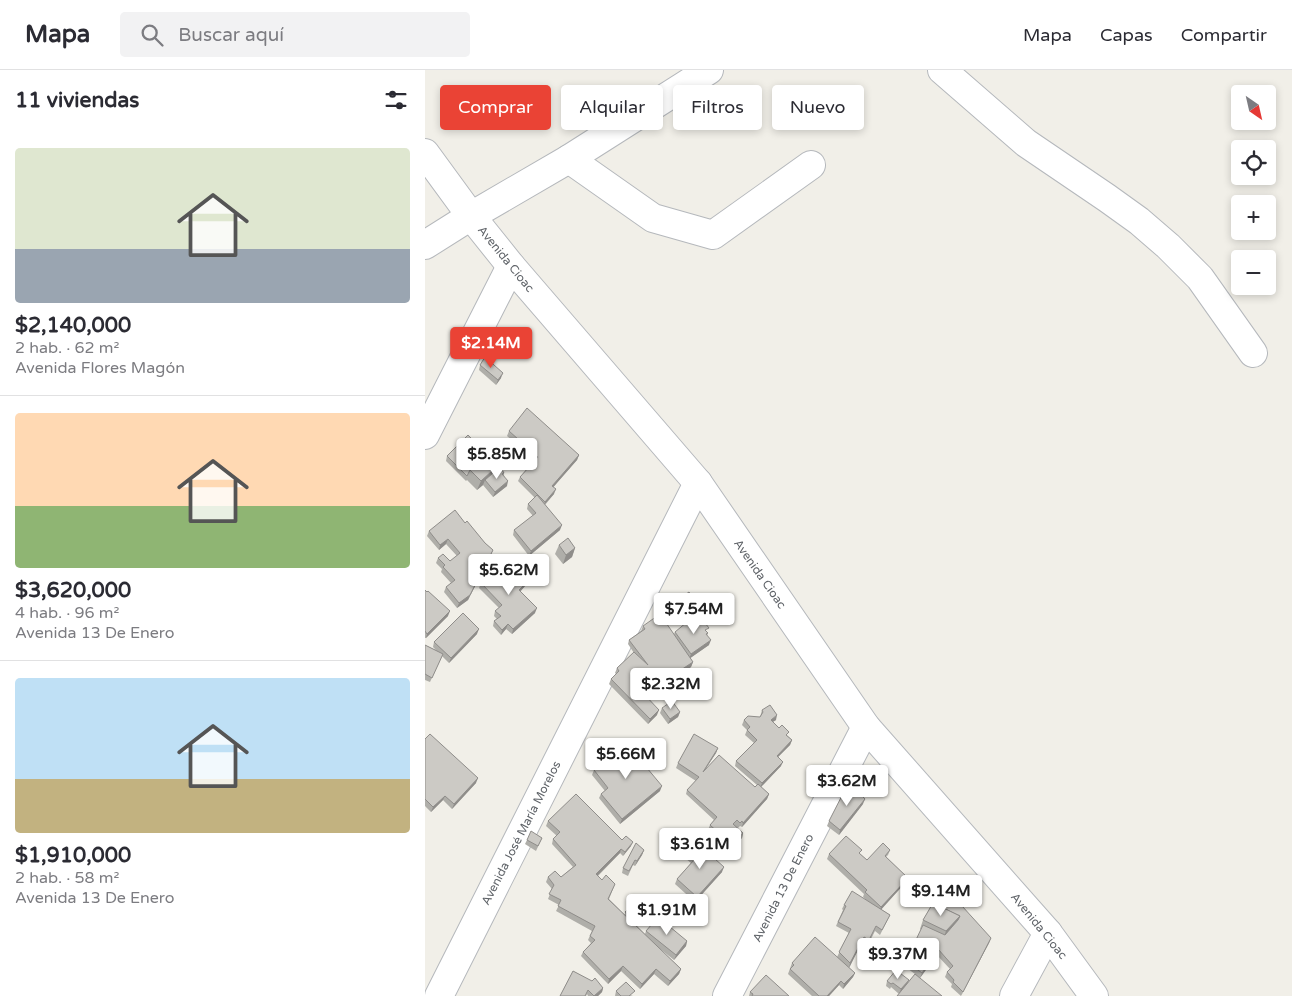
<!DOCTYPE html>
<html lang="es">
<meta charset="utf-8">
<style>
:root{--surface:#fff;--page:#f2f2f3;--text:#2b2b33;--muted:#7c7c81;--line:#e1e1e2;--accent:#ea4335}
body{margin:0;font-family:"Varela Round",sans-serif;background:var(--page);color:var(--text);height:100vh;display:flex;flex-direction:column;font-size:19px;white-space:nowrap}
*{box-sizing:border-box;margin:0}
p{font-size:16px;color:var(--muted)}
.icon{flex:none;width:28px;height:28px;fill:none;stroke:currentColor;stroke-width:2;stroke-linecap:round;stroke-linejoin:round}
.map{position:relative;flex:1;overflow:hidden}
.sheet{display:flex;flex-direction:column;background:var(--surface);width:425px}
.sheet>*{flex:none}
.hud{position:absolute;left:15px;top:15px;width:475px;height:45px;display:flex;gap:10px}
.needle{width:32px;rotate:146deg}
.buttons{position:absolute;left:806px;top:15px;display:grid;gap:10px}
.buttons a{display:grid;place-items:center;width:45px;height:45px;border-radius:5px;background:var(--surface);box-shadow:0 2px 8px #0003;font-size:25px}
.price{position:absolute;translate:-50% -42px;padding:0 11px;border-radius:5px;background:#fff;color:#222;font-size:16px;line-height:32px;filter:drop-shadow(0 1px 2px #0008)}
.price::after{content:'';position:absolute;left:50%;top:30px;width:15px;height:11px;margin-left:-8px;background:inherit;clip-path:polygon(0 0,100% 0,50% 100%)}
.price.active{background:var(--accent);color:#fff}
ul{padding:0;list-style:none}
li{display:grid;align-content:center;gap:10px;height:265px;padding:0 15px}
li+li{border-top:1px solid var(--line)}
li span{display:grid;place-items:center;height:155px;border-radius:5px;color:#555}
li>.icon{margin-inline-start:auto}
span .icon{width:90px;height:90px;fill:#fffc;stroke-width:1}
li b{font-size:21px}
h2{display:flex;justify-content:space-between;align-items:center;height:60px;padding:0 15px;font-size:21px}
.pill{padding:0 18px;border-radius:5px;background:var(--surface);box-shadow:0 2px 8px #0003;font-size:18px;line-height:45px}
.pill.active{background:var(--accent);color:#fff}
header{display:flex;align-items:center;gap:30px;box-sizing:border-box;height:70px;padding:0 25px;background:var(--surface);border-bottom:1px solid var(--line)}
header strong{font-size:24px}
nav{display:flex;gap:28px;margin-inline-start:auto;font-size:18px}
.search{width:350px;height:45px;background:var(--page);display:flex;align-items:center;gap:12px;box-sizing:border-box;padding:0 18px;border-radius:5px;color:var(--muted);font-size:19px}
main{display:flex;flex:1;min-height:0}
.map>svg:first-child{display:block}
</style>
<header>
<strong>Mapa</strong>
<div class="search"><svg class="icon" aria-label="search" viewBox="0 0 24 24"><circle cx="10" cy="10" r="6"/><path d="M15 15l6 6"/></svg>Buscar aquí</div>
<nav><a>Mapa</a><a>Capas</a><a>Compartir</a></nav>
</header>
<main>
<section class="sheet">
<h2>11 viviendas<svg class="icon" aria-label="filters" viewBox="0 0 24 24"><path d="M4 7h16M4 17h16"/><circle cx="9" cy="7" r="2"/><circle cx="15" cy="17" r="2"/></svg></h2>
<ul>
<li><span style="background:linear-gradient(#dfe7d0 65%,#9aa5b1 0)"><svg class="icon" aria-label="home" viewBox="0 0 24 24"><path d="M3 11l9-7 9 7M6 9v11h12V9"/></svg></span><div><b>$2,140,000</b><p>2 hab. · 62 m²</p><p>Avenida Flores Magón</p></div></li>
<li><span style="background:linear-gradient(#ffd9b3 60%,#8fb573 0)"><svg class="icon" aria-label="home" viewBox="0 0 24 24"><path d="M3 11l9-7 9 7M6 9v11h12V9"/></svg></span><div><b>$3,620,000</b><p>4 hab. · 96 m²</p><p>Avenida 13 De Enero</p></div></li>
<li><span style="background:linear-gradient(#bfe0f5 65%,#c2b280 0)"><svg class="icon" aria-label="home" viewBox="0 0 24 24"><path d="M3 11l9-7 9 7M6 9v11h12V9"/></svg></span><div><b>$1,910,000</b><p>2 hab. · 58 m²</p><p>Avenida 13 De Enero</p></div></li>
</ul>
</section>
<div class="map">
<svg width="867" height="926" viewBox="0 0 867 926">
<rect width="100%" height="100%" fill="#f1efe8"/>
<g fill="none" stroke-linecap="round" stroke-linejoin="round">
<defs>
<g id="minor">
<path d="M517,0L601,73L682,128L714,151L743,176L775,208L828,283"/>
<path d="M0,83L46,146L86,196L273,413L441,657L623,863L669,926"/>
<path d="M144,89L228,148L288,165L386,95"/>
<path d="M0,175L46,146L144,89L284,0"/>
<path d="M0,365L86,196"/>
<path d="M14,926L273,413"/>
<path d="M302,926L441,657"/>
<path d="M589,926L623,863"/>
</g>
</defs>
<!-- minor casing -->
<use href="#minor" stroke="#b5b8bc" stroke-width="30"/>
<!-- minor -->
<use href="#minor" stroke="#fff" stroke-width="28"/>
</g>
<!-- wall -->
<g fill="#afaea9">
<path d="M55,295L76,308L71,315L54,300Z"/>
<path d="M84,361L154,385L152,390L128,417L129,424L120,435L135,460L104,486L88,465L89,460L108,446L102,439L103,434L110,428L93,411L95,407L110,390L82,366Z"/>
<path d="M62,385L79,390L76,398L79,403V405L82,416L68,427L58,415L52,420L42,410L41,411L21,391L22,386Z"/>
<path d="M40,453L60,473L68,480L43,530L32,538L19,522L21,517L26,513L16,502L17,499L11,493L13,488L25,491L32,486L21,474L14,480L2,466L4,461Z"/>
<path d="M134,475L150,478L147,487L138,494L130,484Z"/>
<path d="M102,512L100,516L95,522L110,543L87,564L81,559L76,565L68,556L69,551L72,549L69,546L70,541L74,538L54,518L56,513Z"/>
<path d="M0,520L23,546L1,568H0Z"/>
<path d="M257,527L267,534L260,539L255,532Z"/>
<path d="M218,556L249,564L250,562H282L283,563L282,566L284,575L265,588L268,592L266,597L235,618L224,604L222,606L227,617L220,624L232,645L223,654L184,614L186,609L191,604L190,603L192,598L209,583L203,574L204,570L216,561Z"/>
<path d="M52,564L24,593L17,586L5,612L0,610V575L11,580L8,577L9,572Z"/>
<path d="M237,638L255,642L253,647L243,654L235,643Z"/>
<path d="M337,640L351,650L348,652L367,670L365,675L353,687L356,696L336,717L344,724L342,729L317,757L315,756L313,758L318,763L317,768L305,780L283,760L285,755L289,750L261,724L262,720L271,711L251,698L253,693L293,678L291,683L281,698L330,717L332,715L310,696L311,691L329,673L320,665L322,660L317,655L319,650L335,647Z"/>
<path d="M0,669L51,713L27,739L18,730L6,742L0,736Z"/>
<path d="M178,686L235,721L195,754L174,728L176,724L180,721L167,705L169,700L177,693L176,691Z"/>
<path d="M438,734L414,765L402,756L404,751Z"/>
<path d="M123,751L197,770L206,776L198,786L195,783L173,806L177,810L190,814L184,829L200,845V842L210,832L222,850L217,855L211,849L208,852L220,864L221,861L262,871L261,876L249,890L234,878L256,899L254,904L243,916L229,904L215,919L196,901L183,914L156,886L158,882L166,873L163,870L167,861L131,841L134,835L123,829L127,819L121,812L123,807H136L148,797L127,774L128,769L132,766L121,756Z"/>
<path d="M117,768L111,781L100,774L102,770Z"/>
<path d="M219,780L217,785L210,796L208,795L203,806L197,803L198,798Z"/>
<path d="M465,780L463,785L461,787L483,808L481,812L456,839L465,845L455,865L450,861L443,875L437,872L424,898L430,903L428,907L418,919L414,915L404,926H387L363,904L367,893L412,887L424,863L411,856L418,840L417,839L419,835L442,831L438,827L439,824L402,789L404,784H435L442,790Z"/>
<path d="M261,783L297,802L270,832L250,814L252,809L266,793L260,788Z"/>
<path d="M507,824L566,868L564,873L536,926L526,917L527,914L520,907L522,902L525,899L511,884L509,889L488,879L496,860L495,859L498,850L505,838L506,829Z"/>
<path d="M481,891L503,897L495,908L474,924L466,917L465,919L461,916L462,911L482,914L490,904L479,896Z"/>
<path d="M148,901L178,918L177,922L173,926H163L162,924L161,926H135Z"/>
<path d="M191,921L208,926H190Z"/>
<path d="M325,922L364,926H324Z"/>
</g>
<!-- shaded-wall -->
<g fill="#8f8d8a">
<path d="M78,303L76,308L71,315L73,310Z"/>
<path d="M154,385L152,390L125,421L127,416Z"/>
<path d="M79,390L75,399L60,410L58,415L52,420L56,411Z"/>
<path d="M83,411L82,416L68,427L70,422Z"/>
<path d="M131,419L129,424L118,436L120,432Z"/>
<path d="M137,455L135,460L104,486L106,481Z"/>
<path d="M23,469L21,474L14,480L15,475Z"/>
<path d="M150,478L147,487L138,494L141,485Z"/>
<path d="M68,480L43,530L32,538L34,533Z"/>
<path d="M102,512L100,516L92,525L94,520Z"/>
<path d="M269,529L267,534L260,539L262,534Z"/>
<path d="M112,538L110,543L87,564L88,559Z"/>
<path d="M25,541L23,546L1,568L2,564Z"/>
<path d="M83,554L81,559L76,565L77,560Z"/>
<path d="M54,559L52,564L24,593L26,588Z"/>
<path d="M286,570L284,575L264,589L266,584Z"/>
<path d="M268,592L266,597L235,618L236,613Z"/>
<path d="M226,599L224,604L219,609L221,604Z"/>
<path d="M228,612L227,617L216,628L218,623Z"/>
<path d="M234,640L232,645L223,654L225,649Z"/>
<path d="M255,642L253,647L243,654L245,649Z"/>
<path d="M352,645L351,650L344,654L346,650Z"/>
<path d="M367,670L365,675L350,690L352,686Z"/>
<path d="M293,678L291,683L276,706L278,702Z"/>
<path d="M358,692L356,696L335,718L337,713Z"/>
<path d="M53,708L51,713L27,739L29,734Z"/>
<path d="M237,716L235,721L195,754L197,749Z"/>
<path d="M344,724L342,729L317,757L318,753Z"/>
<path d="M20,726L18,730L6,742L8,737Z"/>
<path d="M440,729L438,734L414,765L415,760Z"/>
<path d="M318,763L317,768L305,780L307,775Z"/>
<path d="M208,772L206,776L198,786L200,782Z"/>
<path d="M196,779L195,783L169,809L171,804Z"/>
<path d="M219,780L217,785L210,796L212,791Z"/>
<path d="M299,797L297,802L270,832L272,827Z"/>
<path d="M483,808L481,812L454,842L456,837Z"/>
<path d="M213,844L211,849L206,854L208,849Z"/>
<path d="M224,845L222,850L217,855L219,850Z"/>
<path d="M535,846L532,855L518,870L521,861Z"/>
<path d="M439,867L437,872L424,898L425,893Z"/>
<path d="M566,868L564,873L536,926L538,922Z"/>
<path d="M262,871L261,876L249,890L251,885Z"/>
<path d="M505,892L503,897L495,908L497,903Z"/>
<path d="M198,896L196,901L183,914L184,909Z"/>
<path d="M231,899L229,904L215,919L217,914Z"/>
<path d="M256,899L254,904L243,916L245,911Z"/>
<path d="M430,903L428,907L418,919L419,914Z"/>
<path d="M484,910L482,915L474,924L476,919Z"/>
<path d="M416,911L414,915L404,926H402Z"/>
<path d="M178,918L177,922L173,926H169Z"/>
</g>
<!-- building -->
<g fill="#cccac5" stroke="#8f8d8a">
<path d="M60,287L78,303L73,310L55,295Z"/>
<path d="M102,338L154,385L127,416L131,419L120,432L95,407L113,387L84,361Z"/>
<path d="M43,365L62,385L45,400L42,406L22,386Z"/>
<path d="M68,379L79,390L56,411L45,400Z"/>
<path d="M75,397L79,403L77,404L83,411L70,422L60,410Z"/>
<path d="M112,425L137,455L106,481L89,460L111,443L103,434Z"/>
<path d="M30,440L40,453L42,451L60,473L68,480L45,525L34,533L21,517L30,510L18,497L20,495L13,488L18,484L25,491L35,483L23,469L15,475L4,461Z"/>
<path d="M143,468L150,478L141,485L134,475Z"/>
<path d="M81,490L102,512L94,520L112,538L88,559L83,554L77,560L69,551L76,546L70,541L77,535L56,513Z"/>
<path d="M0,520L2,522L3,521L25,541L2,564L0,561Z"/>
<path d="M264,522L269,529L262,534L257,527Z"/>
<path d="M38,543L54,559L26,588L9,572Z"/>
<path d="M235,544L268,592L236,613L226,599L221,604L228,612L218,623L234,640L225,649L186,609L194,601L192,598L209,582L223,595L204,570L220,559L218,556Z"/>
<path d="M268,547L271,551L276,548L284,558L280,560L283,563L281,564L286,570L266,584L250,562Z"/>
<path d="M0,575L18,584L7,608L0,604Z"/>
<path d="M247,631L255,642L245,649L237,638Z"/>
<path d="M345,635L352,645L346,650L354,658L357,655L364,662L361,665L367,670L352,686L358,692L337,713L311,691L332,670L322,660L325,657L319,650L323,646L335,647L338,642L337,640Z"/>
<path d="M5,664L53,708L29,734L20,726L8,737L0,729V669Z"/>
<path d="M269,664L293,678L278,702L294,685L330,717L333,714L344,724L318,753L317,751L315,753L312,750L308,754L318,763L307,775L285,755L292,747L262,720L274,707L253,693Z"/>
<path d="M197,671L211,687L212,686L237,716L197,749L176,724L183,718L169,700L181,690L178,686Z"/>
<path d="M424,712L440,729L415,760L404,751Z"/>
<path d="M151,724L197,770L201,766L208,772L200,782L196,779L171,804L177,810L181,805L190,814L183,829L256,899L245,911L231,899L217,914L198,896L184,909L158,882L170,870L165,866L170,856L133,836L136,830L124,824L129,815L123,807L130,801L136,807L151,795L128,769L135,762L123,751Z"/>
<path d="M106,761L117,768L113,776L102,770Z"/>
<path d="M421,766L437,780L434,783L442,790L458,773L465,780L460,786L483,808L456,837L440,822L442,820L404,784Z"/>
<path d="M271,772L299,797L272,827L252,809L269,790L261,783Z"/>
<path d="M211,773L219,780L212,791L210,790L204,801L198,798Z"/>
<path d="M518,815L566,868L538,922L528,912L529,910L522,902L528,896L513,879L511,884L489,874L498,855L520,865L533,850L535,846L508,833L506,836L507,824Z"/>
<path d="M427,821L465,845L457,860L451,856L444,870L439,867L425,893L414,882L426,859L413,852L421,836L419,835Z"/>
<path d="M210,832L224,845L219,850L213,844L208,849L200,842Z"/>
<path d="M508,833L535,846L521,861L498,850Z"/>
<path d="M233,847L262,871L251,885L221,861Z"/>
<path d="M390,867L430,903L419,914L416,911L402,926H394L365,899L369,895L367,893Z"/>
<path d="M489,880L505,892L497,903L481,891Z"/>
<path d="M471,900L484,910L476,919L468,913L466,914L462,911Z"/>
<path d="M148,901L167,911L170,908L178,918L169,926L163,920L160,926H135Z"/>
<path d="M490,904L517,926H472Z"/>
<path d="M341,905L364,926H327L328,924L325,922Z"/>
<path d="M201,912L210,921L204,926H196L191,921Z"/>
</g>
<g text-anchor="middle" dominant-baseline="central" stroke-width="5" stroke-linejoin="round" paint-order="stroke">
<!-- street labels -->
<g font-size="12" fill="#5f6368" stroke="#fff">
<text transform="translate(81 189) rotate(51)">Avenida Cioac</text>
<text transform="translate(335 504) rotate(55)">Avenida Cioac</text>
<text transform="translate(96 763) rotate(-63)">Avenida José María Morelos</text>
<text transform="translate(358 818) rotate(-63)">Avenida 13 De Enero</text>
<text transform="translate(614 856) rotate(51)">Avenida Cioac</text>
</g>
</g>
</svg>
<div class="buttons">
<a><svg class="needle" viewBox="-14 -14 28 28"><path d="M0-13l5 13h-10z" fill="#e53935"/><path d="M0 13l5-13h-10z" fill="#7c7c81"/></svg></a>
<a><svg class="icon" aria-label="locate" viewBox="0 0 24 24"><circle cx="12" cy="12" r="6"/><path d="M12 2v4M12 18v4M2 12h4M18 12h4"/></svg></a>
<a>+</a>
<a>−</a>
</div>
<b class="price active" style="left:66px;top:299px">$2.14M</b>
<b class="price" style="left:72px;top:410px">$5.85M</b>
<b class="price" style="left:84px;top:526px">$5.62M</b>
<b class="price" style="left:269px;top:565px">$7.54M</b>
<b class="price" style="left:246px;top:640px">$2.32M</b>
<b class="price" style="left:201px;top:710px">$5.66M</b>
<b class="price" style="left:422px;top:737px">$3.62M</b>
<b class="price" style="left:275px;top:800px">$3.61M</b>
<b class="price" style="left:516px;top:847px">$9.14M</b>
<b class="price" style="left:242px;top:866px">$1.91M</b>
<b class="price" style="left:473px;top:910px">$9.37M</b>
<div class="hud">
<a class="pill active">Comprar</a>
<a class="pill">Alquilar</a>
<a class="pill">Filtros</a>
<a class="pill">Nuevo</a>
</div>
</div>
</main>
